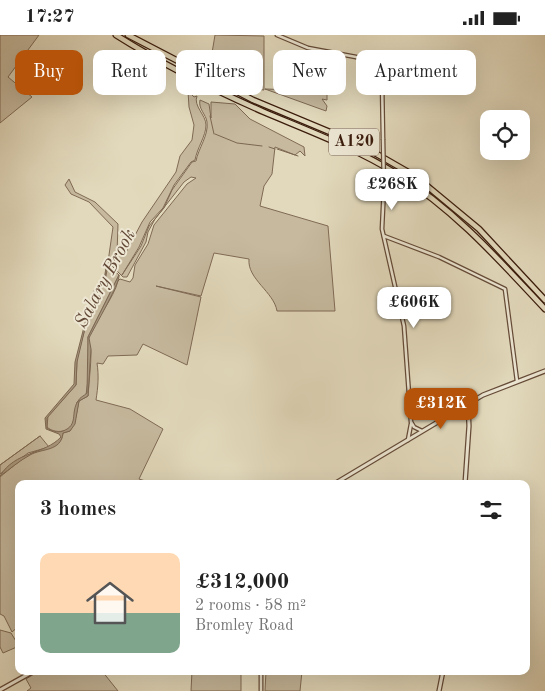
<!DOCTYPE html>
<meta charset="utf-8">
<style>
:root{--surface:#fff;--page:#f2f2f2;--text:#222;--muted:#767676;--line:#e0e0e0;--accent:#b45309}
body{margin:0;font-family:"Old Standard TT",serif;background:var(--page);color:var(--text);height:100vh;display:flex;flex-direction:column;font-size:19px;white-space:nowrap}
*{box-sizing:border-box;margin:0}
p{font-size:16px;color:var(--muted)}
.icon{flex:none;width:28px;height:28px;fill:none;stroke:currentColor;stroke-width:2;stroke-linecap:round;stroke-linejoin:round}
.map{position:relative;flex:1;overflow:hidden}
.side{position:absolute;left:15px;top:445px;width:515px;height:195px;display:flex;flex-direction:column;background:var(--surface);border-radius:10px;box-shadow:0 5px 20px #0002}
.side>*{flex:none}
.top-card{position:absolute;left:15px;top:15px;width:515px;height:45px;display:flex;gap:10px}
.tools{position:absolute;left:480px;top:75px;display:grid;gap:10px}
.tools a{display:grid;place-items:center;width:50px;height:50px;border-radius:10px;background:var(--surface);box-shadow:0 5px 20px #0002;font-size:25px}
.price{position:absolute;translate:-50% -42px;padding:0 11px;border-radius:10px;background:#fff;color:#222;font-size:16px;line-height:32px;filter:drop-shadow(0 1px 2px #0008)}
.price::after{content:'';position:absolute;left:50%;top:30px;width:15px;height:11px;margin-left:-8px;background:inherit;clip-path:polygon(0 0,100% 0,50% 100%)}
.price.current{background:var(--accent);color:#fff}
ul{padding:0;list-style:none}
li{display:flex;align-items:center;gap:15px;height:125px;padding:0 25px}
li+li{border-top:1px solid var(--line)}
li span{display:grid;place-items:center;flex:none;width:140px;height:100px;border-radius:10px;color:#555}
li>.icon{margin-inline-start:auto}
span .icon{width:60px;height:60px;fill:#fffc;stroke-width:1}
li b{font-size:21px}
h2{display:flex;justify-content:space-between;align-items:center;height:60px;padding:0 25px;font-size:21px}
.tag{padding:0 18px;border-radius:10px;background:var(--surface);box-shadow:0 5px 20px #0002;font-size:18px;line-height:45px}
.tag.current{background:var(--accent);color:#fff}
.status{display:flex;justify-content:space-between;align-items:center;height:35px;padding:0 25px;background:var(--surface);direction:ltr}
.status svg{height:14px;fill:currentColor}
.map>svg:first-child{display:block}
</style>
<div class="status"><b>17:27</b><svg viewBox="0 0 49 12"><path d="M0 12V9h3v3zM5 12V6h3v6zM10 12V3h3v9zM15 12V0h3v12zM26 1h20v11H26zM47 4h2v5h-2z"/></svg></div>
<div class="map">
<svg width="545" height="656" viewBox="0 0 545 656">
<rect width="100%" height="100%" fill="#e2d9bc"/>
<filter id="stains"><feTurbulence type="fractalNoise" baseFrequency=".004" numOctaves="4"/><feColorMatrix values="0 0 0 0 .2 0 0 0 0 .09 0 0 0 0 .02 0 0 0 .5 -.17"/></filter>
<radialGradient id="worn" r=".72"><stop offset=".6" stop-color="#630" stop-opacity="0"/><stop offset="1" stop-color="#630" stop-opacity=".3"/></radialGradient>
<!-- green -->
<g fill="#c6b99e" stroke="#806a55">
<path d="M0,0H39L8,42L32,62L0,88Z"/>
<path d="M215,0L264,1V55L234,52L210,30Z"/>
<path d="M265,54L327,56V65L322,64L327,71L326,76Z"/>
<path d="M188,56L194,62L197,61C193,71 206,80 206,90C206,101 197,113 195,125L191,127L174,150L163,173L150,187L139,212L122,240L141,211L149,191L164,173L172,155L192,127L196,126C198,114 209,100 207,87C206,79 198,74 200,65L209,69L211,83V67L235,69L250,84L304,112L305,121L300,116L295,120L275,112L272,139L264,151L260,171L328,191L335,276H277C274,257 247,244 249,224L214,218L201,261L156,251L201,262L187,330L143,309L137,320L108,321L103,329L97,328C99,341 98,352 96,365L130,374L163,394L139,444L152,448L19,449V591L12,597L4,581L0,579V442C10,434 21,424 32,418C44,413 61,415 63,398L70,396L75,386L79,366L88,361C89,346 91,331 91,317C91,312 87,307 89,302C95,285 114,263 118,246L120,244L130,247L133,243L135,230L148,209L154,190L187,149L196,143L191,142L184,147L155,184L148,197L146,207L127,242H123L108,227L113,192L89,167L71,159L65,150L69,144L75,157L95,167L118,189L117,219L124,221L142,187L176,137L180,121L192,105L194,90L189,72Z"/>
<path d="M108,230L119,240L88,302L89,337L86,360L77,367C75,374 75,380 74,387C71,398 54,399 47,392L48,381L76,350L77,324L94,258L105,246Z"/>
<path d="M40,401L49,412L28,418L0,439V430Z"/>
<path d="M0,595L11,598L19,611L3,618L0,612Z"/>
<path d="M39,636H102L118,656H27L31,653L26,644Z"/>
<path d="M192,636L241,639V656H191Z"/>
<path d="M266,636H302L300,656H265Z"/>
</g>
<!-- water -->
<path fill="#a99980" stroke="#7d6752" d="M107,228L105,246L94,258L87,285L77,327L76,350L47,383V393C52,396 57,398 63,396C79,390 70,378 78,366C80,362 84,361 87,358L88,302L119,240C121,246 94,293 89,303L91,314L88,361L79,366L75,389L70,396L63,398C61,417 42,413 30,420C19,426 10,434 0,441C15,416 44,420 61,402L59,399L46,394L45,383L74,349L75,327L93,257L104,244Z"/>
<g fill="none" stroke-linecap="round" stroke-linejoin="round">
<!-- stream -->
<g stroke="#7d6752" stroke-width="1">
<path d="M210,81L214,99"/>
<path d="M215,99L237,108L262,111"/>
<path d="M269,112L275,114"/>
<path d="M277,114L298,121"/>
<path d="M0,430L40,401"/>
</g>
<defs>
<g id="minor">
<path d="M277,0L308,13L356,22L376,33L382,46L383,104"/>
<path d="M384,152L382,194L404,291L411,387L414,392L422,396"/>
<path d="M384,201L439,222L505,254L517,346"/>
<path d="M408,405L411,389"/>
<path d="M261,656V636"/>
</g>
<g id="tertiary">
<path d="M334,449L483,360L545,336"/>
<path d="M465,449L469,391L468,369"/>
<path d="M0,655L34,636"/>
<path d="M439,656L443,636"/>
</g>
<g id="trunk">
<path d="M116,0C162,29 214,55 264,77C309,96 355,113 397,139C455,175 499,225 545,274"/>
<path d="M128,0L253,65L361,110L415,141L479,194L545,265"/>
</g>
</defs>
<!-- minor casing -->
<use href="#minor" stroke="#654b38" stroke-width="5"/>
<!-- tertiary casing -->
<use href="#tertiary" stroke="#654b38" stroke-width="5.5"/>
<!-- trunk casing -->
<use href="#trunk" stroke="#3b1c0c" stroke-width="7"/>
<!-- minor -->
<use href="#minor" stroke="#ece6d3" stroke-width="2.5"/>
<!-- tertiary -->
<use href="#tertiary" stroke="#ece6d3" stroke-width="3"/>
<!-- trunk -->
<use href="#trunk" stroke="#e2d9bc" stroke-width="4.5"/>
<defs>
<path id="minor-bridge" d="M383,104L384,152"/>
</defs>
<!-- minor-bridge casing -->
<use href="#minor-bridge" stroke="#654b38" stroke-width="5" stroke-linecap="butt"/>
<!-- minor-bridge -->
<use href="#minor-bridge" stroke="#ece6d3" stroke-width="2.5"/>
</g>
<g text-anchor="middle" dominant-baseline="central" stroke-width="4" stroke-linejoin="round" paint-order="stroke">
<!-- shield labels -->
<rect fill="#ece6d3" stroke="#705948" stroke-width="1" x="329" y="93.5" width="50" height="27" rx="4"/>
<g font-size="16" font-weight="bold" fill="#3b1c0c">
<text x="354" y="107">A120</text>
</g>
<!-- water labels -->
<g font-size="19" font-style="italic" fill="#624835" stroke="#ece6d3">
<text transform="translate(106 244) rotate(-62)">Salary Brook</text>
</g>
</g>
<rect width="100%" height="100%" filter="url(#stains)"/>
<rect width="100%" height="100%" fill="url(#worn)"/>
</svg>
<div class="tools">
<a><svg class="icon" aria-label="locate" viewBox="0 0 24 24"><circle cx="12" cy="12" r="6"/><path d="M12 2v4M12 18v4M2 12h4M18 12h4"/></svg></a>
</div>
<b class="price" style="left:392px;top:176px">£268K</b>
<b class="price" style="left:414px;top:294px">£606K</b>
<b class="price current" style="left:441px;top:395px">£312K</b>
<div class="top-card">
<a class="tag current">Buy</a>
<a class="tag">Rent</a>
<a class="tag">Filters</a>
<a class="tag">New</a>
<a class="tag">Apartment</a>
</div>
<section class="side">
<h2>3 homes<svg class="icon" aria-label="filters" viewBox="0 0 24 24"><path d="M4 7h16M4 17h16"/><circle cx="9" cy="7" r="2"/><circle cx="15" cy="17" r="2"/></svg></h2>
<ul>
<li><span style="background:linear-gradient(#ffd9b3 60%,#7fa58c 0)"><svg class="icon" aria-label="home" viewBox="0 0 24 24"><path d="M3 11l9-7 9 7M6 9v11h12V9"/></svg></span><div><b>£312,000</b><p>2 rooms · 58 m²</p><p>Bromley Road</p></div></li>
</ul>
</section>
</div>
